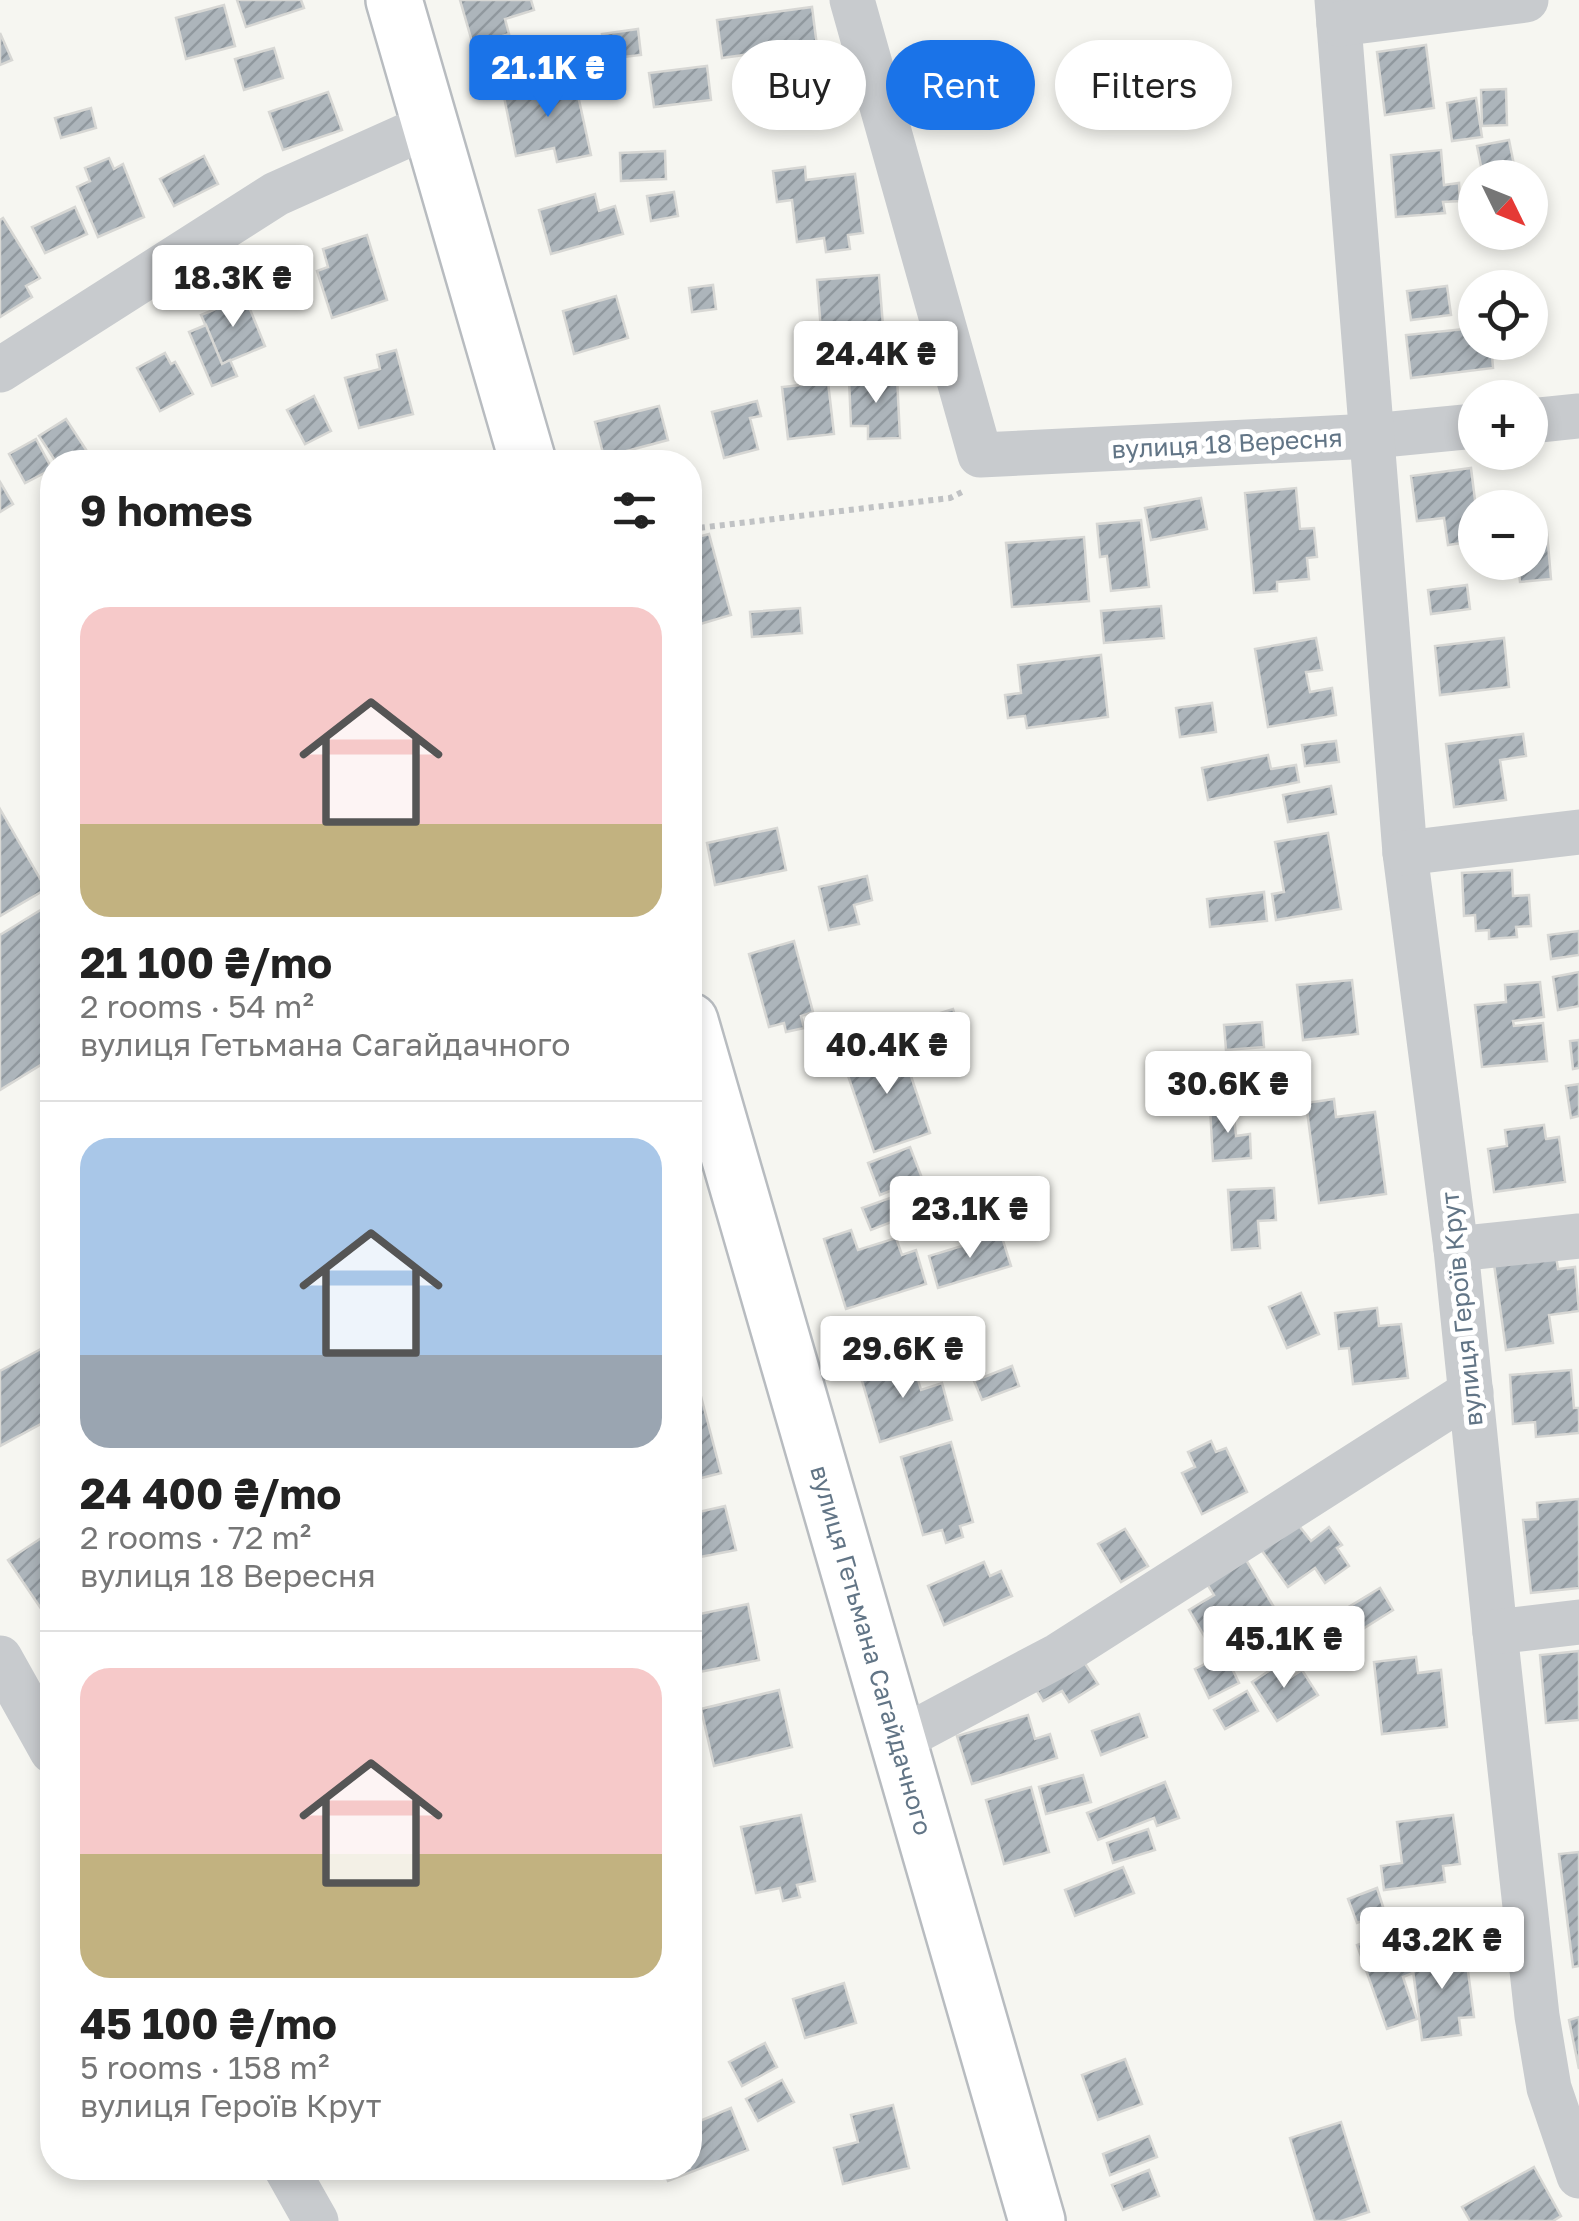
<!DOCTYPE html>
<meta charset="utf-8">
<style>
:root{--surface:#fff;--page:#f2f2f2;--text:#222;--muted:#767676;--line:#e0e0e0;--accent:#1a73e8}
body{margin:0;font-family:"Golos Text",sans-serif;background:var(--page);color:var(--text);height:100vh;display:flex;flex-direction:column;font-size:38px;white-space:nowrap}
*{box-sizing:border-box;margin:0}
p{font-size:32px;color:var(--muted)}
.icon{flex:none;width:55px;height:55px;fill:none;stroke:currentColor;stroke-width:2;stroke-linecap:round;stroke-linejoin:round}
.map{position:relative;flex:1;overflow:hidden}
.side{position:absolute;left:40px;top:450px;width:662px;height:1730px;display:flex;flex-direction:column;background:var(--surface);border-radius:40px;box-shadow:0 5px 15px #0003}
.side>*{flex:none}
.guide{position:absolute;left:732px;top:40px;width:695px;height:90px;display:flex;gap:20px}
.needle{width:65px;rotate:133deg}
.fabs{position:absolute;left:1458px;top:160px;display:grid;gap:20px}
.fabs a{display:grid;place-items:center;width:90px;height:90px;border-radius:50%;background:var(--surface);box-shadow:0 5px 15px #0003;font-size:50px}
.price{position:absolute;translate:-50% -85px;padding:0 22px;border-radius:10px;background:#fff;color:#222;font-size:32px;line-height:65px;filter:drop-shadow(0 2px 5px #0008)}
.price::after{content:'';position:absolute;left:50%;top:60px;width:30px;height:22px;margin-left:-15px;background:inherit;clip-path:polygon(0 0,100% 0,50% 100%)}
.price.current{background:var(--accent);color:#fff}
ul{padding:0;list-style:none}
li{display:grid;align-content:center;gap:20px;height:530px;padding:0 40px}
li+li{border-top:2px solid var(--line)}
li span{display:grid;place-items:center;height:310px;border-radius:30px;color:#555}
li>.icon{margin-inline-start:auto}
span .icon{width:180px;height:180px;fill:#fffc;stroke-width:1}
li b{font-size:42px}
h2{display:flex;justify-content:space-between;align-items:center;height:120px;padding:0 40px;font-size:42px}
.tag{padding:0 35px;border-radius:45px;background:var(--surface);box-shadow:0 5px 15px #0003;font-size:35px;line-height:90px}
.tag.current{background:var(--accent);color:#fff}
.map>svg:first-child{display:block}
</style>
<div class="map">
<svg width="1579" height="2221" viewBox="0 0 1579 2221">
<defs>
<pattern id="building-hatch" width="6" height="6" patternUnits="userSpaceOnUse" patternTransform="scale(2.5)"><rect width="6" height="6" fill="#adb5bb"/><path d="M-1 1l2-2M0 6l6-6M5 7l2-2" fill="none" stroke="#90989e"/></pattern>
</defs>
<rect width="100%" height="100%" fill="#f6f6f1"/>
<!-- building -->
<g fill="url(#building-hatch)" stroke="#d7d7d4" stroke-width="2.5">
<path d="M237,0H301L304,8L246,27Z"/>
<path d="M460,0H531L534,10L505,19L509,34L473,45Z"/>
<path d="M224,5L235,46L186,59L176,18Z"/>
<path d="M812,7L822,85L749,95L744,55L722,58L717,20Z"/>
<path d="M638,29L641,55L605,59L602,34Z"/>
<path d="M0,33L12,60L0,65Z"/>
<path d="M1426,45L1434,108L1385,115L1377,52Z"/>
<path d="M274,48L283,78L244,90L235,59Z"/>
<path d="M707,66L711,100L654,107L649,73Z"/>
<path d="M574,77L591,155L557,162L554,148L516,156L503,92Z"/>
<path d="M1506,89L1507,125L1482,126L1481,90Z"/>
<path d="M328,92L342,130L283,150L269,112Z"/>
<path d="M1476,98L1482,137L1452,141L1447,103Z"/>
<path d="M91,108L96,128L61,138L55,118Z"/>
<path d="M1509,140L1515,170L1483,176L1477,146Z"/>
<path d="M1441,150L1444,185L1459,183L1460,201L1443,202L1445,213L1396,217L1391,155Z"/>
<path d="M665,151L666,179L621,181L620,153Z"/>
<path d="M204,156L218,184L174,206L160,179Z"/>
<path d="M109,158L114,169L123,164L144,217L98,237L77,187L90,181L85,168Z"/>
<path d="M805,167L806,180L855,174L863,233L848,235L850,249L826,252L824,238L797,242L792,200L777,202L773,171Z"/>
<path d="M674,192L678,216L651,221L647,196Z"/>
<path d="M595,194L599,211L615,206L623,234L551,254L539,210Z"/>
<path d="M75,207L87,234L45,253L32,227Z"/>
<path d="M3,218L40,278L26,286L32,297L0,317V220Z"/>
<path d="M367,235L387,300L332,318L317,271L328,267L323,249Z"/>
<path d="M879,275L884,339L822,343L817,280Z"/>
<path d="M713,285L716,309L692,312L689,288Z"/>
<path d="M1447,286L1451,315L1411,320L1407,291Z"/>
<path d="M616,296L628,338L574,354L563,311Z"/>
<path d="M245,297L265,346L222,364L201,315Z"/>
<path d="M206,325L222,364L230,360L237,376L212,386L189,332Z"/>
<path d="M1475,328V342H1491L1493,368L1411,378L1406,335Z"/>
<path d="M396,350L413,414L359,428L345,378L380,369L377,355Z"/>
<path d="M165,353L171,364L175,362L193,394L160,411L137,368Z"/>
<path d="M897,377L900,438L868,439V426H851L849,379Z"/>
<path d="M828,382L834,434L788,439L782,387Z"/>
<path d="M314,396L331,431L305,444L287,410Z"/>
<path d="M757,401L761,416L750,418L758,449L724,458L712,412Z"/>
<path d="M659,406L668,440L604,457L595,422Z"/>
<path d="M66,419L94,462H56L39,436Z"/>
<path d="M36,439L52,469L25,483L9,454Z"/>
<path d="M1471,468L1476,508L1475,541L1448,545L1444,518L1417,521L1411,476Z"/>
<path d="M0,482L13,504L0,512Z"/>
<path d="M1296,488L1300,529L1314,528L1317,557L1307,558L1309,579L1277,582V591L1254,593L1245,493Z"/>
<path d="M1201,498L1207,529L1151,540L1145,508Z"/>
<path d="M1141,520L1149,587L1111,591L1107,556L1100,557L1097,524Z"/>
<path d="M1547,532L1551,579L1520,582L1518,562H1530V534Z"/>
<path d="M709,534L731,615L690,627V539Z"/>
<path d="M1084,537L1089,601L1012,607L1006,543Z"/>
<path d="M1467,585L1470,609L1431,614L1428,590Z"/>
<path d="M1161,606L1164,638L1104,643L1101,611Z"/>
<path d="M800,608L802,633L752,637L750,612Z"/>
<path d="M1316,638L1322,670L1306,672L1310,692L1332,688L1336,715L1268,727L1255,649Z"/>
<path d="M1504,638L1509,687L1440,695L1435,646Z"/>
<path d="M1101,655L1108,717L1027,728L1025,716L1008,718L1005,695L1021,693L1018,665Z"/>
<path d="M1212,703L1216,732L1180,737L1176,708Z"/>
<path d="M1523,734L1526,756L1500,760L1506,800L1454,807L1446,744Z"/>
<path d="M1336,741L1339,762L1305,766L1302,745Z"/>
<path d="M1268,755L1271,769L1296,765L1299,782L1208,800L1202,768Z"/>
<path d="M1331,786L1336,814L1288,822L1283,795Z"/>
<path d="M0,809L46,889L0,916Z"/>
<path d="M777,828L786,870L715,885L707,843Z"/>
<path d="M1328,833L1341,909L1276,920L1272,894L1284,892L1275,842Z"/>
<path d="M1512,870L1513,896L1529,895L1531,926L1516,927L1517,937L1489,939V930L1476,931L1475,915L1464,916L1462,873Z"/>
<path d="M867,876L872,900L854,905L859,924L829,930L819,887Z"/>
<path d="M1264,892L1267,921L1210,927L1207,899Z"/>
<path d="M52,903V987L42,993L52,1010V1058L0,1090V935Z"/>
<path d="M1579,931V955L1551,959L1548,935Z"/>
<path d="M794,941L813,1012L801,1016L804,1028L786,1032L784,1023L769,1027L749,954Z"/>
<path d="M1579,972V1006L1558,1010L1553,977Z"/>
<path d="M1352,980L1358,1034L1303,1040L1297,985Z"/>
<path d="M1540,982L1544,1017L1513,1021L1514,1026L1543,1023L1547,1061L1482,1067L1475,1005L1506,1002L1505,985Z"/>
<path d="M953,1009L963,1041L918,1056L908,1023Z"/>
<path d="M1262,1022L1264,1047L1226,1050L1224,1025Z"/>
<path d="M1579,1040V1068L1573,1069L1570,1041Z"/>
<path d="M900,1043L930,1133L874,1152L843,1061Z"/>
<path d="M1579,1084V1116L1571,1118L1566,1086Z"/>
<path d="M1334,1099L1336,1117L1375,1112L1386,1194L1319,1203L1306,1103Z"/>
<path d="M1233,1106L1236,1136L1250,1134L1251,1158L1213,1161L1210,1107Z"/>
<path d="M1544,1125L1546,1139L1559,1137L1565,1182L1494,1192L1488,1149L1507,1146L1505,1130Z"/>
<path d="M910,1147L922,1178L880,1195L868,1163Z"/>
<path d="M1274,1188L1276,1220L1258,1221L1260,1248L1232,1250L1228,1190Z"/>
<path d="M904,1193L912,1214L871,1230L862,1208Z"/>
<path d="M851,1230L858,1250L896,1238L902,1255L916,1250L926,1284L846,1309L824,1239Z"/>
<path d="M1001,1234L1011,1266L938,1288L929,1256Z"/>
<path d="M1556,1256L1558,1269L1575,1267L1579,1311L1549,1315L1553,1343L1506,1350L1494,1264Z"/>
<path d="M1301,1293L1319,1334L1287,1348L1269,1307Z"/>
<path d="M1377,1308L1379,1326L1401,1324L1408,1378L1353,1384L1349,1348L1339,1349L1335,1313Z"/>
<path d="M52,1343V1418L0,1446V1371Z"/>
<path d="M912,1359L921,1390L942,1383L952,1420L880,1442L860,1374Z"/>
<path d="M1012,1366L1019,1386L982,1400L974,1381Z"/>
<path d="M1571,1370L1574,1408H1579V1433L1536,1437L1535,1422L1513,1424L1510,1375Z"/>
<path d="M698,1385L721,1473L690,1481V1387Z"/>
<path d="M1211,1441L1216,1452L1226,1448L1247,1492L1202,1514L1182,1473L1195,1467L1188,1452Z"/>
<path d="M951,1442L973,1522L960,1526L963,1537L946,1543L942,1530L923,1535L901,1457Z"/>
<path d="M1579,1499V1588L1531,1593L1523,1520L1538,1519L1537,1503Z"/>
<path d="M725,1506L736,1550L690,1559V1514Z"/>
<path d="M1296,1522L1311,1541L1329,1527L1342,1545L1337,1548L1349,1566L1325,1583L1315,1568L1288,1587L1260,1548Z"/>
<path d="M1125,1529L1148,1566L1121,1582L1098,1544Z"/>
<path d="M52,1531V1607L44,1613L8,1560Z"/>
<path d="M1242,1553L1295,1643L1269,1658L1248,1623L1210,1646L1189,1610L1214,1595L1202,1576Z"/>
<path d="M984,1562L990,1576L1001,1571L1012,1596L944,1625L928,1586Z"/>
<path d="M1380,1588L1393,1610L1361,1630L1347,1608Z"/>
<path d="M748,1604L759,1660L690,1674V1616Z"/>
<path d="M1579,1651V1720L1546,1723L1540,1655Z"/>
<path d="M1079,1654L1098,1684L1069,1702L1062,1691L1043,1701L1032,1683Z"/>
<path d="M1225,1654L1239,1683L1209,1698L1195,1669Z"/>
<path d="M1416,1657L1418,1673L1441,1670L1447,1727L1382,1734L1374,1662Z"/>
<path d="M1281,1663L1290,1678L1302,1670L1318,1695L1277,1721L1252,1682Z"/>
<path d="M779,1690L792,1747L714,1766L701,1709Z"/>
<path d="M1247,1691L1258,1711L1225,1729L1214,1710Z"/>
<path d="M1139,1714L1147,1737L1101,1755L1092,1731Z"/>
<path d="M1028,1715L1035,1739L1050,1734L1057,1758L972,1784L957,1736Z"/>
<path d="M1083,1775L1091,1802L1046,1814L1039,1787Z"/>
<path d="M1165,1782L1179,1818L1157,1826L1154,1818L1098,1840L1087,1813Z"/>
<path d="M1031,1787L1049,1852L1004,1864L986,1800Z"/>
<path d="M801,1815L815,1881L797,1885L800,1897L783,1901L780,1888L756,1893L741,1827Z"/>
<path d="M1453,1815L1460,1864L1443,1866L1445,1882L1384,1890L1381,1866L1402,1863L1397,1822Z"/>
<path d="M1148,1829L1155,1850L1113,1863L1107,1843Z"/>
<path d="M1579,1852V1966L1573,1967L1559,1854Z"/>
<path d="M1123,1867L1134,1893L1075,1916L1065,1890Z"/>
<path d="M1377,1888L1385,1913L1357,1923L1348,1899Z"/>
<path d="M1398,1931L1413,1973L1403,1977L1417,2019L1387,2029L1357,1945Z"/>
<path d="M1465,1948L1474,2017L1459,2018L1461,2035L1422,2040L1411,1955Z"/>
<path d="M844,1983L856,2023L805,2038L793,1999Z"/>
<path d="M1579,2017V2069L1569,2020Z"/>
<path d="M765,2043L777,2067L742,2086L729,2062Z"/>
<path d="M1125,2059L1142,2104L1098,2120L1082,2075Z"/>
<path d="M782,2080L794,2102L758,2121L746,2099Z"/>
<path d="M893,2105L909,2168L843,2184L834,2148L858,2142L851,2115Z"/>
<path d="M731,2108L748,2150L668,2181L663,2168H690V2125Z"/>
<path d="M1341,2122L1369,2212L1341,2221H1315L1290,2138Z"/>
<path d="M1149,2136L1157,2157L1110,2175L1103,2154Z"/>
<path d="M1534,2167L1561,2216L1553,2221H1470L1462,2207Z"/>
<path d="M1149,2170L1159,2196L1123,2210L1112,2185Z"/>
</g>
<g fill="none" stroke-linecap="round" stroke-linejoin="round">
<defs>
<g id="major">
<path d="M394,0L528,462"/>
<path d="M690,1021L1037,2221"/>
</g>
</defs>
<!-- major casing -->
<use href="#major" stroke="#b8bcc0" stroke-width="60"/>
<!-- path -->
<path stroke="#c0c2c4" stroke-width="6" stroke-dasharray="5 5" stroke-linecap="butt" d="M690,529L950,498L962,492"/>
<!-- minor -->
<g stroke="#c8cbce" stroke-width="45">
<path d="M852,0L980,455L1372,436L1475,426"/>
<path d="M1337,0L1405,853L1456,1249L1495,1632L1537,2016L1549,2088L1579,2176"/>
<path d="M1339,24L1526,0"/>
<path d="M0,370L276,194L430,125"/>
<path d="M1530,421L1579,416"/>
<path d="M1405,853L1579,832"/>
<path d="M1456,1249L1579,1236"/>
<path d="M1495,1632L1579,1622"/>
<path d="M0,1658L52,1751"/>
<path d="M899,1740L1059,1655L1471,1392"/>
<path d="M286,2168L316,2221"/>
</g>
<!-- major -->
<use href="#major" stroke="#fff" stroke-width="55"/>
</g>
<g text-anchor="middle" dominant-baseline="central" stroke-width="10" stroke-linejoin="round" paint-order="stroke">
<!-- street labels -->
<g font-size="25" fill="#627586" stroke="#fff">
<text transform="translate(1227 443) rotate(-3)">вулиця 18 Вересня</text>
<text transform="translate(1461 1309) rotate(-96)">вулиця Героїв Крут</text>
<text transform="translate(872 1650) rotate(74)">вулиця Гетьмана Сагайдачного</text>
</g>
</g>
</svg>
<div class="fabs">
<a><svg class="needle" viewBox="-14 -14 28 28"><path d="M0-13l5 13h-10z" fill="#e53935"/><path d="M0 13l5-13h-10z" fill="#767676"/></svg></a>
<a><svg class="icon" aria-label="locate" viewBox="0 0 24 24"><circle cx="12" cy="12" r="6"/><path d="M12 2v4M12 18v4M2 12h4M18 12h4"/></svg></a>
<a>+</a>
<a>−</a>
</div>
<b class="price current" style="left:548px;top:120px">21.1K ₴</b>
<b class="price" style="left:233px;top:330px">18.3K ₴</b>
<b class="price" style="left:876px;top:406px">24.4K ₴</b>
<b class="price" style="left:887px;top:1097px">40.4K ₴</b>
<b class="price" style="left:1228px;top:1136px">30.6K ₴</b>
<b class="price" style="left:970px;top:1261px">23.1K ₴</b>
<b class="price" style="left:903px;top:1401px">29.6K ₴</b>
<b class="price" style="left:1284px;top:1691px">45.1K ₴</b>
<b class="price" style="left:1442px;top:1992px">43.2K ₴</b>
<div class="guide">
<a class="tag">Buy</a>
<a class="tag current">Rent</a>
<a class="tag">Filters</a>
</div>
<section class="side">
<h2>9 homes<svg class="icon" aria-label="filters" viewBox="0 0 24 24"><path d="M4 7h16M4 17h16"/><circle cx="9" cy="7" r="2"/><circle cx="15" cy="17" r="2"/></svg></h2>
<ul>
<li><span style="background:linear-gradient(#f6c9c9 70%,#c2b280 0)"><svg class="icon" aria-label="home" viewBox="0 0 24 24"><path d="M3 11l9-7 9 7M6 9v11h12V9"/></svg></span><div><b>21 100 ₴/mo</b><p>2 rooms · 54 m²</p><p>вулиця Гетьмана Сагайдачного</p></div></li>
<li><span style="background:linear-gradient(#a9c7e8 70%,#9aa5b1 0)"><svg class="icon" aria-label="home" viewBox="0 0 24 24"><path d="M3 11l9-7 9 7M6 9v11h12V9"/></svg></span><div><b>24 400 ₴/mo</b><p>2 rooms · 72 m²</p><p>вулиця 18 Вересня</p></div></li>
<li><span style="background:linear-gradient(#f6c9c9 60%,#c2b280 0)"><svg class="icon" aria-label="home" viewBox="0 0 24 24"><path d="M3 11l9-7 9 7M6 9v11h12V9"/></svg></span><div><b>45 100 ₴/mo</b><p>5 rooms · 158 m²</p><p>вулиця Героїв Крут</p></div></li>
</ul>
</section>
</div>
